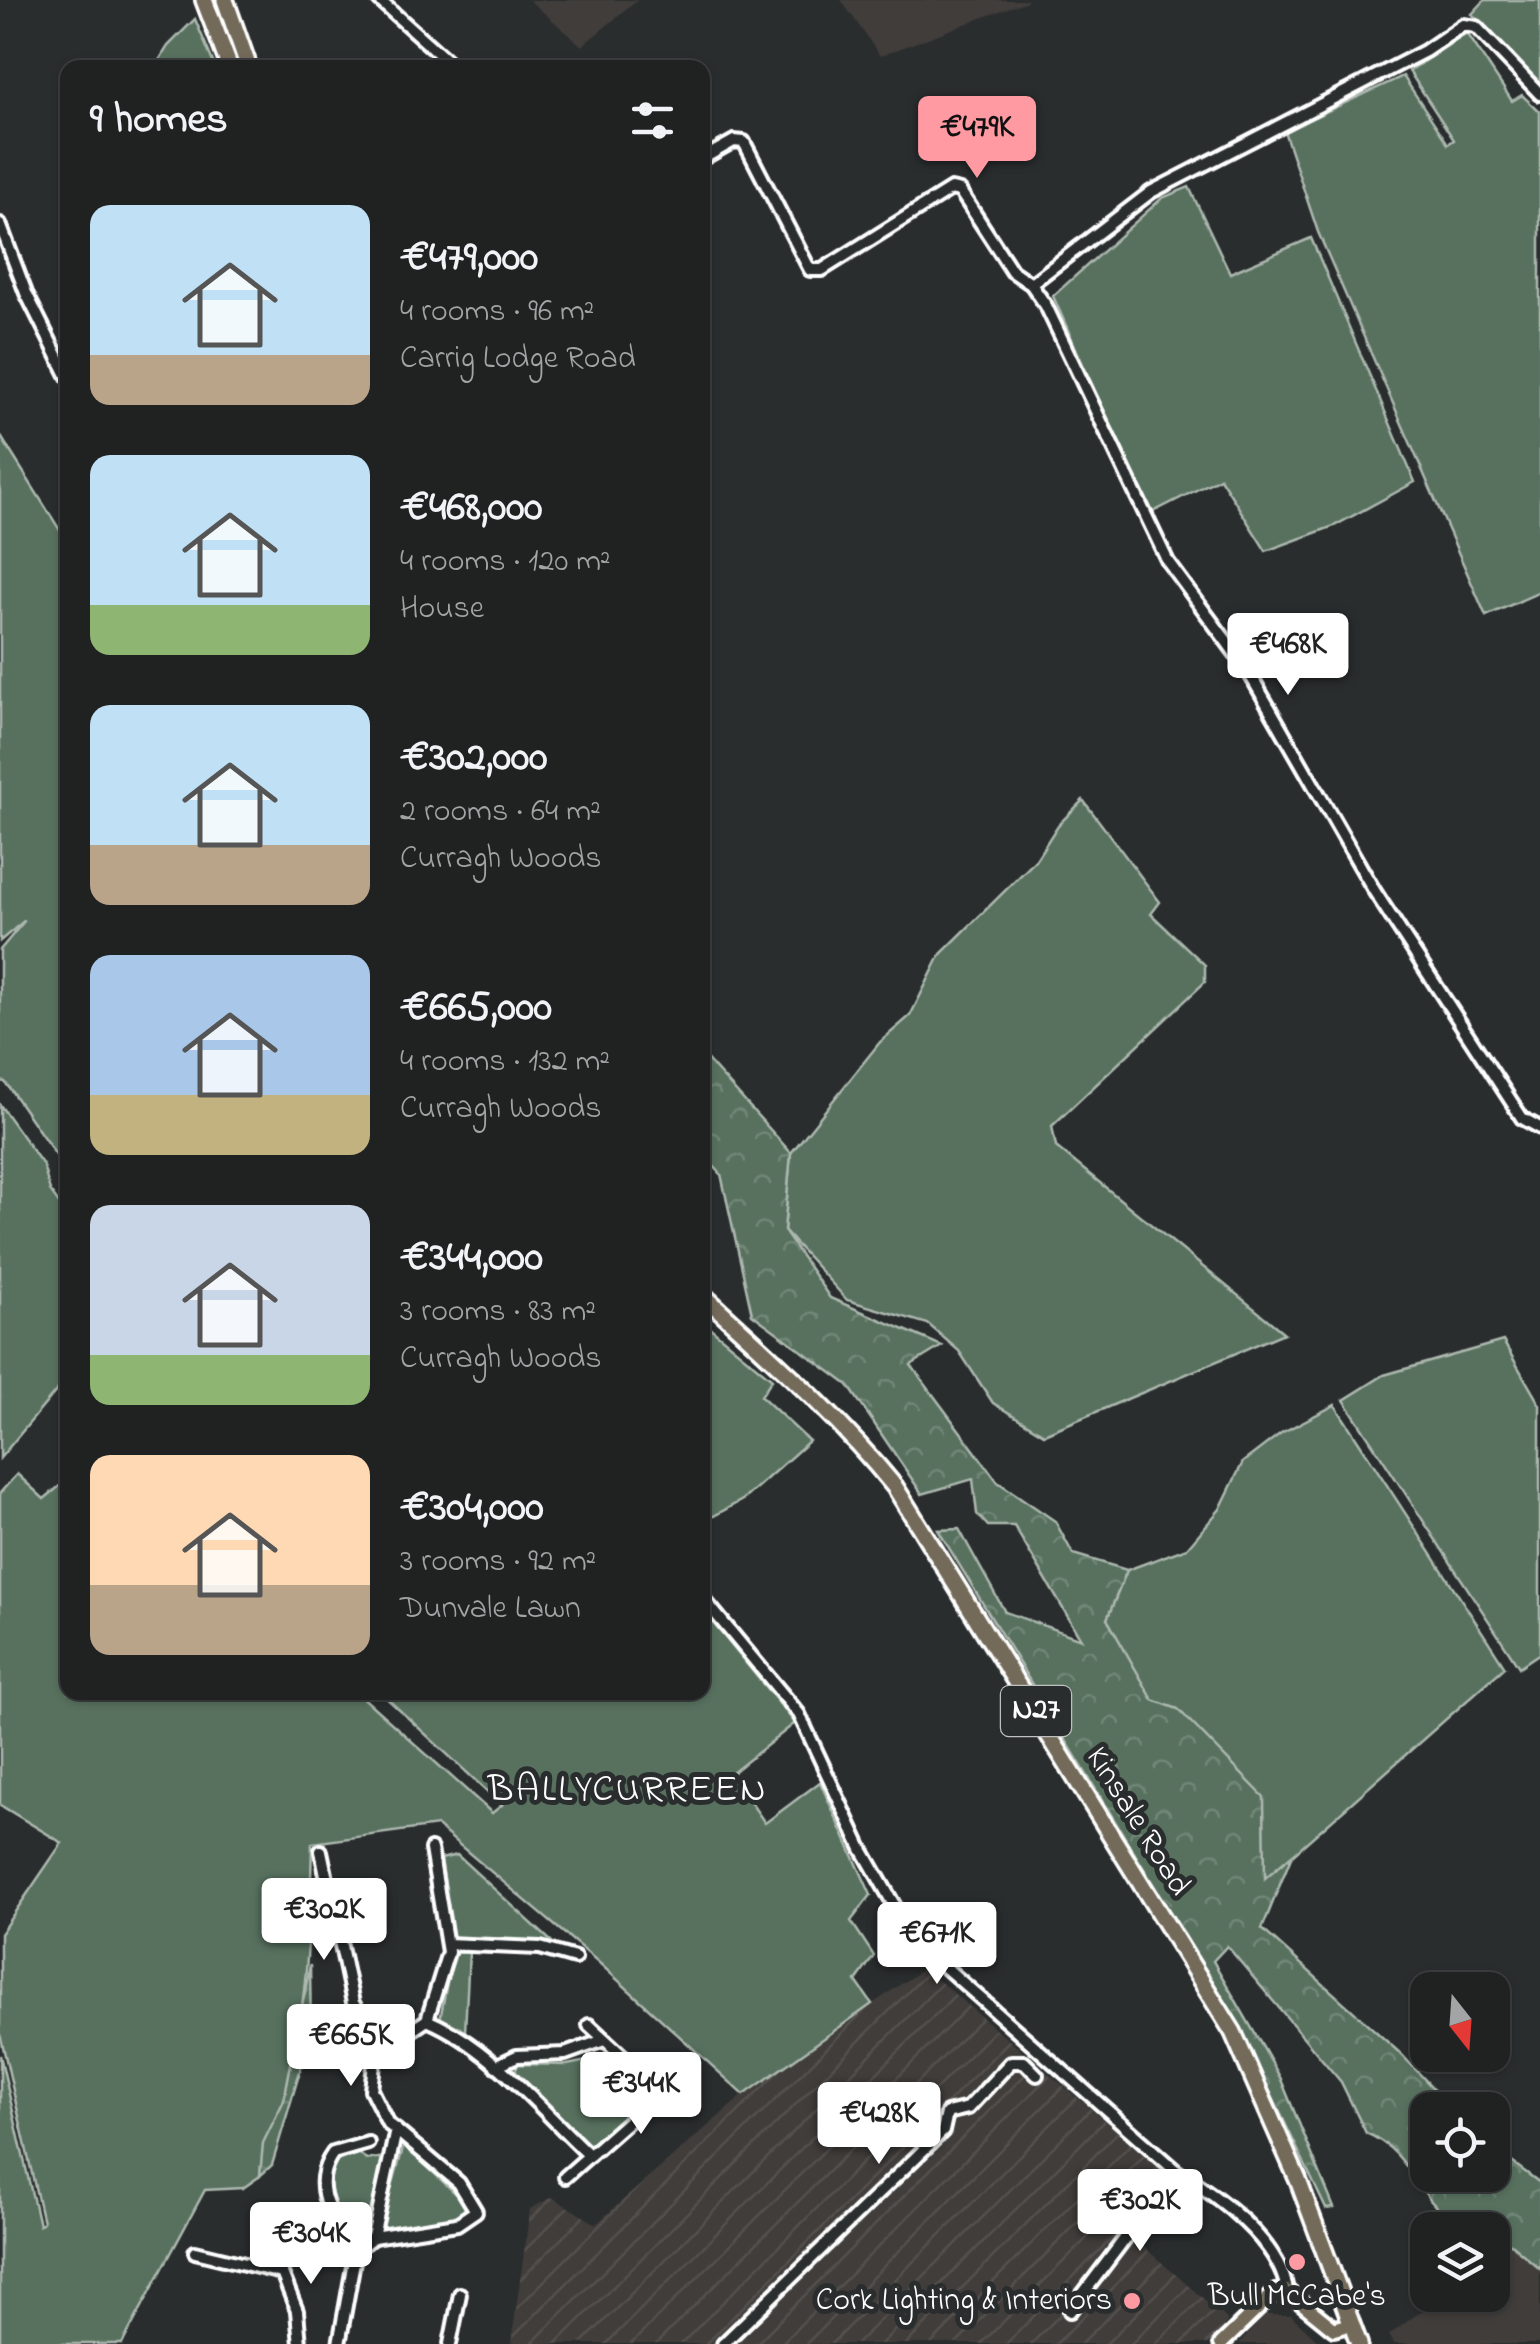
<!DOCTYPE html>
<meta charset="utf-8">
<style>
:root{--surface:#202222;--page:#282a2a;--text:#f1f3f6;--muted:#a2a4a5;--line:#3d3f40;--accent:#ff9aa2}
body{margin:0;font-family:"Indie Flower",sans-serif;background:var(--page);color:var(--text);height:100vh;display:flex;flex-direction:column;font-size:38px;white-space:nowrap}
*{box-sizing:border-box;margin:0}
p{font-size:32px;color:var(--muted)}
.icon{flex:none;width:55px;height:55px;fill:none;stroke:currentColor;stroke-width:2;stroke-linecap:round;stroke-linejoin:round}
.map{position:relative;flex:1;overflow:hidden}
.drawer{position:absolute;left:60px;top:60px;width:650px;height:1640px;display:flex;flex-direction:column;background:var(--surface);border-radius:20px;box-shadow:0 2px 8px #0004,0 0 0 2px var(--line)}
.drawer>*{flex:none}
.needle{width:65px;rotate:163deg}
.fabs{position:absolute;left:1410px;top:1972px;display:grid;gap:20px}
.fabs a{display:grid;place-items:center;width:100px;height:100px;border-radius:20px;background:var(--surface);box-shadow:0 2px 8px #0004,0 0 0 2px var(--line);font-size:50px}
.price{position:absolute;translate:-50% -85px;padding:0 22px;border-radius:10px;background:#fff;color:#222;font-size:32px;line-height:65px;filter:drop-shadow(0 2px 5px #0008)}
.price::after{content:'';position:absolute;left:50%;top:60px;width:30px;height:22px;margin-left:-15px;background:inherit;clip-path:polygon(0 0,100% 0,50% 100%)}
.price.current{background:var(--accent);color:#111}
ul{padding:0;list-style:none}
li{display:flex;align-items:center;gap:30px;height:250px;padding:0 30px}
li span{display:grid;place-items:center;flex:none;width:280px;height:200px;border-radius:20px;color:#555}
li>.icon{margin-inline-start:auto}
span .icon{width:120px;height:120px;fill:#fffc;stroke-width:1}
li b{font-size:42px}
h2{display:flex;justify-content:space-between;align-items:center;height:120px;padding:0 30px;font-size:42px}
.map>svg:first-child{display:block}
</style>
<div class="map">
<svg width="1540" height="2344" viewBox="0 0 1540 2344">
<defs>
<pattern id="industrial-furrows" width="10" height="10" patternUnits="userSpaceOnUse" patternTransform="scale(2.5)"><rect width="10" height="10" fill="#3f3c3a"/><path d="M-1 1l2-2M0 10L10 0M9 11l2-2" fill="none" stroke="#52504e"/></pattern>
<pattern id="forest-crowns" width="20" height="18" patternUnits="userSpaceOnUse" patternTransform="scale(2.5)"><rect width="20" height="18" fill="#58715f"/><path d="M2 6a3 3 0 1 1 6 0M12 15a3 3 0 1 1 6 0" fill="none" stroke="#718677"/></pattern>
</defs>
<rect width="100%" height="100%" fill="#2a2d2e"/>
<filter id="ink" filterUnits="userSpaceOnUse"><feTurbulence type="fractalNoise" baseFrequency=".01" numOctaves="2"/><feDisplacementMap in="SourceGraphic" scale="20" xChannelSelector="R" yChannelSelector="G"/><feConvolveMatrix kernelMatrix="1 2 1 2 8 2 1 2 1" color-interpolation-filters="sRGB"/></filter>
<g filter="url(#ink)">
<!-- built -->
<g fill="#3f3c3a">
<path d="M529,0H638L582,46Z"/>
<path d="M841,0H1030L880,56Z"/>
<path d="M1511,2244L1540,2269V2344H1394L1389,2335L1443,2295H1492L1493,2258Z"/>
<path d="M1265,2315H1291L1322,2344H1239Z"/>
</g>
<!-- industrial -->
<path fill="url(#industrial-furrows)" d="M924,1968L1165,2172L1122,2228L1228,2320L1209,2344H511L530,2209L552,2197L596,2224L750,2089Z"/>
<!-- green -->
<g fill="#58715f" stroke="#acb8af" stroke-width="2.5">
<path d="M1485,0H1540V85L1472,14Z"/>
<path d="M195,19L215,67H155L168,46Z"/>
<path d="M1467,33L1512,101L1522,95L1540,112V592L1486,616L1318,232L1284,131L1403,76L1448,144L1454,140L1409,71Z"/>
<path d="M1189,187L1230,273L1311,238L1415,482L1334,526L1266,551L1220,478L1149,514L1053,296L1162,198Z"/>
<path d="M0,435L63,535L67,532V1171L5,1082L0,1081V950L25,920L0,941Z"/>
<path d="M1083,800L1160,902L1151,914L1205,965V982L1052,1126L1056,1147L1284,1333L1044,1434L993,1403L959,1351L928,1324L847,1300L784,1231L791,1153L880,1042L910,1016L941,954L1035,861L1058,825Z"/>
<path d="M0,1105L43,1165L50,1191L67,1215V1378L0,1458Z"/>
<path d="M702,1321L772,1379L761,1396L809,1441L744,1499L703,1522Z"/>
<path d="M1503,1341L1540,1405V1653L1519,1667L1344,1400L1384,1375Z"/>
<path d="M1335,1405L1505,1667L1265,1879L1178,1709L1153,1701L1107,1619L1127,1570L1187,1548L1220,1509L1243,1462L1281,1433Z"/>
<path d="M17,1474L44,1499L67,1480L68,1692L358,1693L492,1813L502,1805L381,1693L702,1692L703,1611L795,1723L731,1774L765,1823L820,1782L871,1895L851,1921L874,1956L856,1981L872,2004L744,2095L597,1961L437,1826L312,1843C310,1928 307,2013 285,2096C276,2129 263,2136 260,2176L243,2188L205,2190L122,2344H0V2055L39,2225L43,2222L0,2033V1934L62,1843L0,1805V1493Z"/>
<path d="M457,1855L552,1942L454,1939L441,1859Z"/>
<path d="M469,1952L465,2032L440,2020L451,1961L457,1953Z"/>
<path d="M597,2059L614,2060L647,2092L640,2107L591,2145L581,2144L513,2076L518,2064L567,2065Z"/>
<path d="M404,2145L468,2205L464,2218L384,2230L381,2225Z"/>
<path d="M358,2152L366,2160L385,2157L368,2237L356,2241C338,2213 322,2196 333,2163Z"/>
</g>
<!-- forest -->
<g fill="url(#forest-crowns)" stroke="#acb8af" stroke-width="2.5">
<path d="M703,1055L791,1153L784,1231L830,1298L942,1346L911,1365L998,1482L1055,1521L1073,1554L1127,1570L1107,1619L1153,1700L1178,1709L1264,1797L1265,1878L1292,1855L1262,1929L1402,2055L1453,2110H1428V2175H1492L1493,2148L1540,2183V2269L1511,2244L1493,2237L1492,2230C1417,2230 1426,2158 1366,2133L1341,2082L1227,1946L1213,1961L1280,2077L1334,2208L1326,2209L1236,2020L938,1530L959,1529L1005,1612L1081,1639L1014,1526H988L977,1514L973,1479L922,1494L848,1385L752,1314L721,1174L703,1154Z"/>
<path d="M310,1965L311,2034L272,2165L260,2176L263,2143L284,2100Z"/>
</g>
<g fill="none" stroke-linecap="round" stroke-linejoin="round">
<defs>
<g id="minor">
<path d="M379,0L455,68"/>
<path d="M702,159L734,141L744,142L810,270H822L951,189L960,191L1012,271L1031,284L1046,306L1168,562L1247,669L1375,892L1522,1118L1540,1128"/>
<path d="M0,224L26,293L68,377"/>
<path d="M1031,284L1151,192L1425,51L1463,25L1476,27L1540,94"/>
<path d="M702,1597L799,1714L862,1849L901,1917L928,1952L1176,2171C1218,2196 1280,2241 1287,2291"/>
<path d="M321,1851L353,2003L381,2051"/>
<path d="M447,1944L540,1948L575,1958"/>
<path d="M427,2020C491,2047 539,2108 589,2155"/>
<path d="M589,2025L662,2092"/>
<path d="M321,2043L369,2035"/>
<path d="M496,2066L517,2056L565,2054L604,2040"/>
<path d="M565,2177L690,2067"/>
<path d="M373,2237L457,2224L476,2211L459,2183L396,2130"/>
<path d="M356,2250C333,2220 308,2188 333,2153L368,2143"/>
<path d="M195,2252L282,2273L297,2311L300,2344"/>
<path d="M1070,2311L1176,2171"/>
<path d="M339,2344L356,2250L373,2237L396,2130L388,2124L371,2090L374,2064L381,2051L427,2020L448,1952L431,1849"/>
<path d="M450,2344L460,2294"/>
<path d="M723,2344L943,2131L947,2113L968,2108L1011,2062H1024L1037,2075"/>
</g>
<path id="major" d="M1221,2344L1275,2292L1287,2291L1334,2329L1351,2324"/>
<g id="highway">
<path d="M204,0L230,68"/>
<path d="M225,0L249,68"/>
<path d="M702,1294C772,1359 834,1412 895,1487L1233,2032L1298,2180L1359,2344"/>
</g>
</defs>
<!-- minor casing -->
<use href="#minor" stroke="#fff" stroke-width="18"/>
<!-- major casing -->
<use href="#major" stroke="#fff" stroke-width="20"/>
<!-- highway casing -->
<use href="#highway" stroke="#fff" stroke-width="22"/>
<!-- minor -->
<use href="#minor" stroke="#2a2d2e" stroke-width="10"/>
<!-- major -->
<use href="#major" stroke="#736b5a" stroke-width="12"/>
<!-- highway -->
<use href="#highway" stroke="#736b5a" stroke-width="15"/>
</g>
</g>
<!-- markers -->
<g fill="#ff9aa2" stroke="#2a2d2e" stroke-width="4">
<circle cx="1297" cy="2262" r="10"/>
<circle cx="1132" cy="2301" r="10"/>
</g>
<g text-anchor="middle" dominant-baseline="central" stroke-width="10" stroke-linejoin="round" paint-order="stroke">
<!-- shield labels -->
<rect fill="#2a2d2e" stroke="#bfc0c0" stroke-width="2.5" x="1001" y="1686" width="70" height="50" rx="8"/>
<g font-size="30" font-weight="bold" fill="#fff">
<text x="1036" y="1711">N27</text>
</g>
<!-- street labels -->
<g font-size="32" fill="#fff" stroke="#2a2d2e">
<text transform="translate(1137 1822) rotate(58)">Kinsale Road</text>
</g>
<!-- poi labels -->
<g font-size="32" fill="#fff" stroke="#2a2d2e">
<text x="1297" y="2297">Bull McCabe's</text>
<text x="1112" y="2301" text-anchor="end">Cork Lighting &amp; Interiors</text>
</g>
<!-- quarter labels -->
<g font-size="38" letter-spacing="2.5" fill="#fff" stroke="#2a2d2e">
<text x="628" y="1791">BALLYCURREEN</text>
</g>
</g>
</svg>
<div class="fabs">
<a><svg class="needle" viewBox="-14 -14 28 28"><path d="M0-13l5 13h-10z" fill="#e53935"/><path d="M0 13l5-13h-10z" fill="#a2a4a5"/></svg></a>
<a><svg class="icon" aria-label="locate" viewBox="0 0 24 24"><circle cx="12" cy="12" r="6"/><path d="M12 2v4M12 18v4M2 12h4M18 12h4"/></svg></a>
<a><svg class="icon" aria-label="layers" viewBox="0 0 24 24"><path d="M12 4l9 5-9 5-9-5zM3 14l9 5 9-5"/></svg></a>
</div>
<b class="price current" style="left:977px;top:181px">€479K</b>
<b class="price" style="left:1288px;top:698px">€468K</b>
<b class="price" style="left:324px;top:1963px">€302K</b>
<b class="price" style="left:937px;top:1987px">€671K</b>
<b class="price" style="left:351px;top:2089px">€665K</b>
<b class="price" style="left:641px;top:2137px">€344K</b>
<b class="price" style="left:879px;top:2167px">€428K</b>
<b class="price" style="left:1140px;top:2254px">€302K</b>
<b class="price" style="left:311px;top:2287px">€304K</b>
<section class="drawer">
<h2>9 homes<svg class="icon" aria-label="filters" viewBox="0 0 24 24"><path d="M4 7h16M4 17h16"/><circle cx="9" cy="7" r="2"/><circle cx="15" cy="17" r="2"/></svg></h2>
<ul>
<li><span style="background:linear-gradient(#bfe0f5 75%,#b9a48a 0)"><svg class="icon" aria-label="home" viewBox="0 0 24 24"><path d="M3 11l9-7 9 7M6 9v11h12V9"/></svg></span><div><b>€479,000</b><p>4 rooms · 96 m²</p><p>Carrig Lodge Road</p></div></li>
<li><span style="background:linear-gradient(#bfe0f5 75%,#8fb573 0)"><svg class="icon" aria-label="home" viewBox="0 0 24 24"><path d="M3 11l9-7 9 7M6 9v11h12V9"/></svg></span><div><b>€468,000</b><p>4 rooms · 120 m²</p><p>House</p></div></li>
<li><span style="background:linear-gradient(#bfe0f5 70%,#b9a48a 0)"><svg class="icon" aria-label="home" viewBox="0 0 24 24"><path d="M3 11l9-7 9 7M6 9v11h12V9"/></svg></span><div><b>€302,000</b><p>2 rooms · 64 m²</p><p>Curragh Woods</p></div></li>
<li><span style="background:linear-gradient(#a9c7e8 70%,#c2b280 0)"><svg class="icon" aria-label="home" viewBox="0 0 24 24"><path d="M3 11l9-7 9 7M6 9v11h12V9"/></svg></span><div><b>€665,000</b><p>4 rooms · 132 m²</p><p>Curragh Woods</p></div></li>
<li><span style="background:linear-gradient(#c9d6e8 75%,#8fb573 0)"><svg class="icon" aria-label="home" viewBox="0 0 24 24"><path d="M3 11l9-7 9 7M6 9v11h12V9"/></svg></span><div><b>€344,000</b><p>3 rooms · 83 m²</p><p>Curragh Woods</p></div></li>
<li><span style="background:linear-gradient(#ffd9b3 65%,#b9a48a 0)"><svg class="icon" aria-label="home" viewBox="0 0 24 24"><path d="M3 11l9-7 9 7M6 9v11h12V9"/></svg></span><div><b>€304,000</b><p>3 rooms · 92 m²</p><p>Dunvale Lawn</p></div></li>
</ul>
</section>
</div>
